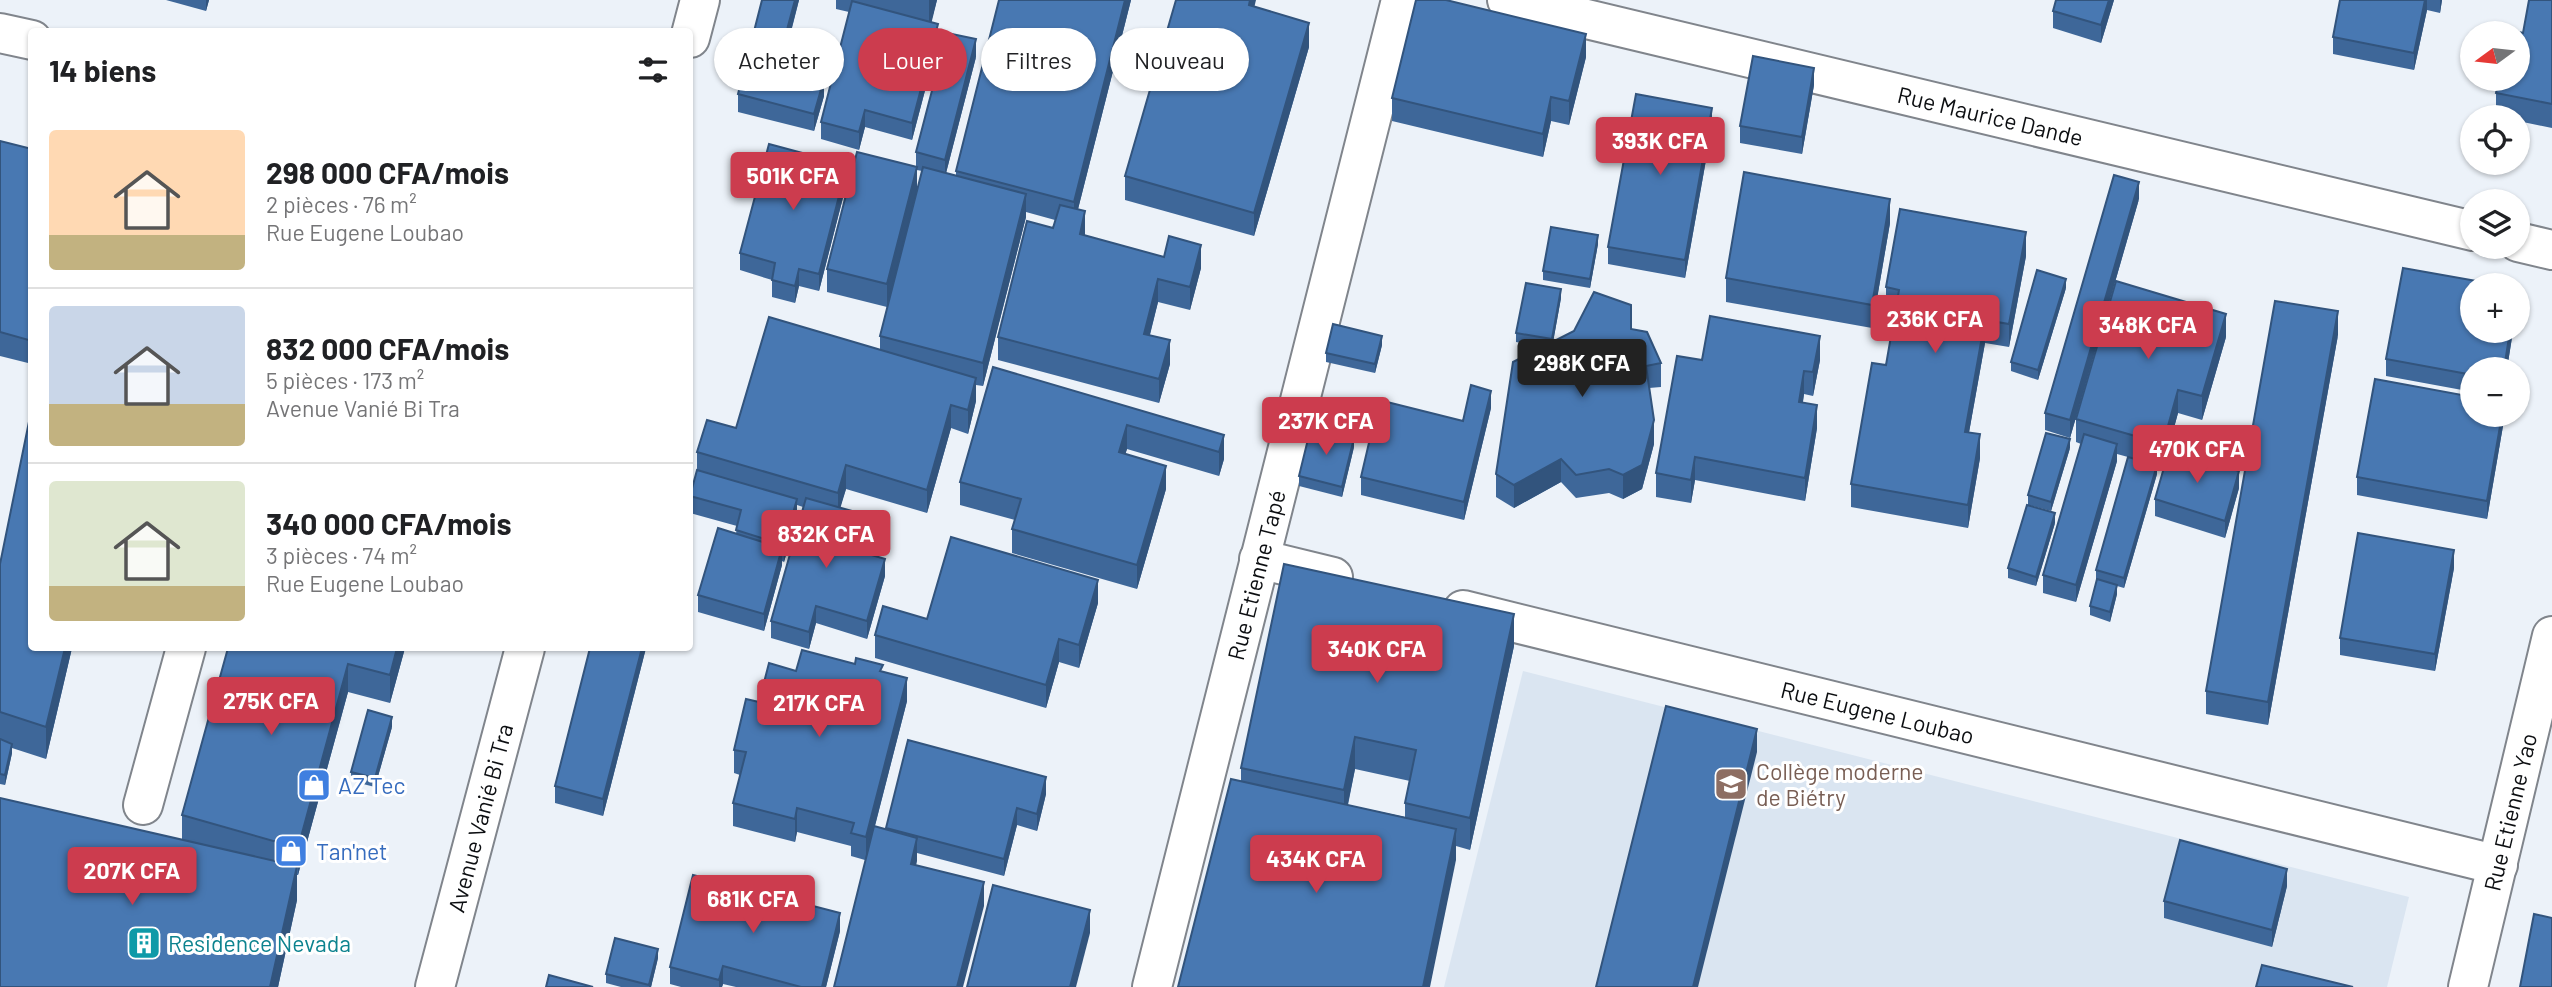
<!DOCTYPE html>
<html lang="fr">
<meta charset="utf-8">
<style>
:root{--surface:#fff;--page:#f6f6f6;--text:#202124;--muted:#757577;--line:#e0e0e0;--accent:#cc3c4e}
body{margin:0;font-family:Barlow,sans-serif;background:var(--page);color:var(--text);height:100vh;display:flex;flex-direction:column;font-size:26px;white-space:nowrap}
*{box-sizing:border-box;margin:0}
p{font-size:23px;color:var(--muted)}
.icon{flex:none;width:38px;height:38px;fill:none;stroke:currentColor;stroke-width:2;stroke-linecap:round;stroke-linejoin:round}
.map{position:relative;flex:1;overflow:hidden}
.details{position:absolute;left:28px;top:28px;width:665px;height:623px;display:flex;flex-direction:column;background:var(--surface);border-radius:7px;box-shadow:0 2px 5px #0004}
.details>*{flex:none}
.banner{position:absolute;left:714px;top:28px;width:665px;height:63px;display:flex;gap:14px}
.needle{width:46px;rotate:255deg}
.fabs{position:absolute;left:2460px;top:21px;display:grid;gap:14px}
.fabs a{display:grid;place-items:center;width:70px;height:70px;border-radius:50%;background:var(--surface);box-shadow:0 2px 5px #0004;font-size:35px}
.price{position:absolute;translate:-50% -60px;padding:0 16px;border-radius:7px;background:var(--accent);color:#fff;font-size:23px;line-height:46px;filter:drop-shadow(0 2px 4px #0008)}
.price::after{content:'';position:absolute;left:50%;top:42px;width:21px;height:16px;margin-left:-10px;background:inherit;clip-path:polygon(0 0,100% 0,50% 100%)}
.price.selected{background:#222;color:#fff}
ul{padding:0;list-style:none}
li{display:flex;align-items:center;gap:21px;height:175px;padding:0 21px}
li+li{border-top:2px solid var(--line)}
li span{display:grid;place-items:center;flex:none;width:196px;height:140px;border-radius:7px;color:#555}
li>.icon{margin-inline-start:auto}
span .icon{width:84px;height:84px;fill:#fffc;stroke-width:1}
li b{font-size:30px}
h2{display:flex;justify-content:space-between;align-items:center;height:84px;padding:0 21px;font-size:30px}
.pill{padding:0 24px;border-radius:32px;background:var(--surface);box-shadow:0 2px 5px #0004;font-size:24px;line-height:63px}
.pill.selected{background:var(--accent);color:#fff}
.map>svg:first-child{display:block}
</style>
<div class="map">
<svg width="2552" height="987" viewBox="0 0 2552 987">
<rect width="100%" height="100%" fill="#ecf2f9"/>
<!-- built -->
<path fill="#dae5f1" d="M1523,671L2409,897L2387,987H1444Z"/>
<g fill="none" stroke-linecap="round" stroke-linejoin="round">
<defs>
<g id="minor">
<path id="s1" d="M1507,0L2473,231"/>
<path d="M0,33L32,40"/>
<path d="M690,38L700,0"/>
<path d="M2518,242L2552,250"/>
<path d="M1259,559L1333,577"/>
<path id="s2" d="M1463,610L2498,865"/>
<path d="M143,805L186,648"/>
<path id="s3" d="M435,987L525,648"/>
<path id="s4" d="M1152,987L1401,0"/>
<path id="s5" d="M2468,987L2552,636"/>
</g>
</defs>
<!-- minor casing -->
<use href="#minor" stroke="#80858c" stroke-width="42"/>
<!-- minor -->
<use href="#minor" stroke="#fff" stroke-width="38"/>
</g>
<!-- wall -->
<g fill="#3e6799" fill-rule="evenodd">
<path d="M166,0H209L206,11Z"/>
<path d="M762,0H799L782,68L824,96L814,131L738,112V94Z"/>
<path d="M836,0H937L931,22L938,41L912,140L865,127L859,150L821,139V122L849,12L836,9Z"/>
<path d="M999,0H1131L1078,209L1085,236L1201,268L1190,310L1158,302L1150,335L1170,364L1159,403L998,360V337L1053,228L1055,220L1026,212V217L983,386L976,385V401L968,434L951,428L927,513L846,489L840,507L852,528L847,547L885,576L867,639L816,623L809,649L771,638V621L803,507L797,505V517L784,562L782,561V565L764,631L698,612V595L736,534L737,526L690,513V496L697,471V452L736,428L880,349V336L887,307L827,292V269L916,167V152L976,57L946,173L956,176V171ZM917,170L922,171L917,190Z"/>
<path d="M2114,0L2101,43L2053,28V11Z"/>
<path d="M2340,0H2442L2440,13L2427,10L2414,70L2333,54V37Z"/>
<path d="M2552,0V128L2518,121V117H2502L2496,116V93L2523,33Z"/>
<path d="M1254,7L1309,47L1254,236L1125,200V176Z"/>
<path d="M1586,57L1569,125L1551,121L1543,157L1392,121V98Z"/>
<path d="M1814,85L1802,154L1740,143V126Z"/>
<path d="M1712,126L1685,278L1608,264V247Z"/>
<path d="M0,141L32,149V364L0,356Z"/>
<path d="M847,182L819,291L799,286L795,303L772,297V280L740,270V253Z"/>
<path d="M2139,199L2070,438L2045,430V413Z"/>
<path d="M1890,223L1872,328L1726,302V278Z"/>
<path d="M1598,244L1590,288L1543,280V271Z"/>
<path d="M2026,256L2009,347L1985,343L1969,432L1980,458L1968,528L1851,507V484L1886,365L1895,312L1886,311V287Z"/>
<path d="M2066,288L2038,380L2011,371V362Z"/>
<path d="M1561,298L1553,342L1631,329L1661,363V387L1649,388L1654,444L1642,489L1623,499L1609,493L1576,498L1561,482L1514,508L1496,497V474L1543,347L1516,342V333Z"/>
<path d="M2473,331H2513L2507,369H2473V392L2386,376V359Z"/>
<path d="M2338,335L2268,725L2206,714V691Z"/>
<path d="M2226,337L2202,420L2178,413L2163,468L2157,466V474L2124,588L2117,586V594L2110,622L2090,615V606L2097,580L2096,579V570L2128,457L2117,454V461L2076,602L2043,593V575L2081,444L2076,442V419Z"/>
<path d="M1382,345L1375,373L1326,362V353Z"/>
<path d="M1702,360H1820L1813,396L1804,394L1803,402L1817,428L1805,501L1695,480L1691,503L1656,497V473Z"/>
<path d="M993,367L1224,435V459L1219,476L1127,449L1125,454L1166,489L1137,589L1012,553V529L1015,520L960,505V482Z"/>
<path d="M1491,408L1464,520L1361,495V477L1463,421Z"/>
<path d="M2504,415V420L2487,519L2357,495V477Z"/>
<path d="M1354,447L1342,497L1299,486V476Z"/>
<path d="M2070,448L2051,511L2028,505V495Z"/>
<path d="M2239,488L2225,538L2155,516V499Z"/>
<path d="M2055,523L2036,586L2008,578V568Z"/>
<path d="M0,564L72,648L46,759L12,748V753L5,785L0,784Z"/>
<path d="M2454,568L2435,671L2340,655V638Z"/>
<path d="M1098,603L1079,668L1059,662L1046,708L875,658V635L927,619Z"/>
<path d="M1514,646L1470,850L1456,846V860L1241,782V768ZM1355,769L1410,781L1405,803V817L1348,805Z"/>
<path d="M228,648H405L390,703L348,692L298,875H297V900L278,987H0L182,840V815Z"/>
<path d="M646,648L603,816L555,803V786Z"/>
<path d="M796,671L883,672L907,701L875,826L886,829L908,740L1046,794L1037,831L1017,825L1004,876L917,853L916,865L984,906L865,860L851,856V846L797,832L795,842L733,826V803L740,775L734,773V750L759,702Z"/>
<path d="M392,727L375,787L351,781V772Z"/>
<path d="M2287,886L2272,947L2164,918V901Z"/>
<path d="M840,931L826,987H736L723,984L722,987H681L670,984V967Z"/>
<path d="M658,958L651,987H621L606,983V974Z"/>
</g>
<!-- shaded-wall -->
<g fill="#32547d">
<path d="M206,0H209L206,11Z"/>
<path d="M795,0H799L777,84V67Z"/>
<path d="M929,0H937L929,33Z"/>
<path d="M1125,0H1131L1074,225V202Z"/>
<path d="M1250,0H1256L1249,29V5Z"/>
<path d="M2109,0H2114L2101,43V25Z"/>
<path d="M2425,0H2427V10L2414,70V53Z"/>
<path d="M2440,0H2442L2440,13Z"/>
<path d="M1309,23V47L1254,236V213Z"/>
<path d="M938,24V41L912,140V123Z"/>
<path d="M1586,34V57L1569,125V101Z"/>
<path d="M976,39V57L945,177V160Z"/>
<path d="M1814,68V85L1802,154V137Z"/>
<path d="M824,79V96L814,131V114Z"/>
<path d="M1551,97V121L1543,157V134Z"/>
<path d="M1712,108V126L1685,278V260Z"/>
<path d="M865,110V127L859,150V132Z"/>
<path d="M847,165V182L819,291V274Z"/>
<path d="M917,167V191L887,307V284Z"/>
<path d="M2139,182V199L2070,438V420Z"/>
<path d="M1026,194V217L983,386V363Z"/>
<path d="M1890,199V223L1872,328V305Z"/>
<path d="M1085,211V235L1080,258V234Z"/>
<path d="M2026,232V256L2009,347V324Z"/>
<path d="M1598,235V244L1590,288V279Z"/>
<path d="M1201,245V268L1190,310V287Z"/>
<path d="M799,269V286L795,303V286Z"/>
<path d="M1158,279V302L1144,357V334Z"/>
<path d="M2066,279V288L2038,380V370Z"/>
<path d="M1561,289V298L1552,348V339Z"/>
<path d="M2338,311V335L2268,725V702Z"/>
<path d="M2226,314V337L2202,420V396Z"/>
<path d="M1985,320V343L1965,455V432Z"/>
<path d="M2510,331H2513L2507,369H2504Z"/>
<path d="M1382,336V345L1375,373V364Z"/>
<path d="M1820,336V360L1813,396V372Z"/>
<path d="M1170,340V364L1159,403V379Z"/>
<path d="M1804,371V394L1799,425V402Z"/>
<path d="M976,378V401L968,434V410Z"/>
<path d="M2178,390V413L2163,468V444Z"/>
<path d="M1491,391V408L1464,520V502Z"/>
<path d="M951,405V428L927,513V490Z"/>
<path d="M1817,405V428L1805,501V478Z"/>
<path d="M2502,415H2504V420L2487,519V501Z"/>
<path d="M1654,420V444L1642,489L1623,499V475Z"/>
<path d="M1127,425V449L1119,475V452Z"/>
<path d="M1980,434V458L1968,528V505Z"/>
<path d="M1224,435V459L1219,476V452Z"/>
<path d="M1354,438V447L1342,497V487Z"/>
<path d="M2070,439V448L2051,511V502Z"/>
<path d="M2117,444V461L2076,602V585Z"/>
<path d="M1695,457V480L1691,503V480Z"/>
<path d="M1561,459V482L1514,508V485Z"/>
<path d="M846,465V489L838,516V493Z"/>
<path d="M2157,465V474L2124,588V578Z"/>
<path d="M1166,466V489L1137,589V565Z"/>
<path d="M2239,471V488L2225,538V521Z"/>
<path d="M797,499V517L784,562V545Z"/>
<path d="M852,511V528L842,563V546Z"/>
<path d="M2055,513V523L2036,586V577Z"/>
<path d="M782,548V565L764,631V614Z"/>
<path d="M2454,550V568L2435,671V654Z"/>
<path d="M885,559V576L867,639V621Z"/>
<path d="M1098,580V603L1079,668V645Z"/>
<path d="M2117,585V594L2110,622V612Z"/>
<path d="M816,606V623L809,649V632Z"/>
<path d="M1514,614V646L1470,850V818Z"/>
<path d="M1059,639V662L1046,708V685Z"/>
<path d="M65,648H72L46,759V727Z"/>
<path d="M397,648H405L390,703V675Z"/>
<path d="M642,648H646L603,816V799Z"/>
<path d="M348,664V692L298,875V848Z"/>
<path d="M907,678V701L866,860V837Z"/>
<path d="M392,717V727L375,787V778Z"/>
<path d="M1757,729V752L1698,987H1693Z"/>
<path d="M1355,737V769L1344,822V790Z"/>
<path d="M12,744V753L5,785V775Z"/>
<path d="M1046,777V794L1037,831V814Z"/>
<path d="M797,808V832L795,842V819Z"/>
<path d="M1017,808V825L1004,876V859Z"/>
<path d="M1456,829V860L1430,987H1423Z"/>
<path d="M917,838V861L911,887V864Z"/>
<path d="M297,866V900L278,987H270Z"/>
<path d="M2287,869V886L2272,947V930Z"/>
<path d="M984,882V906L963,987H957Z"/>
<path d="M1090,910V933L1076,987H1070Z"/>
<path d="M840,913V931L826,987H822Z"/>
<path d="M658,949V958L651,987H649Z"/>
<path d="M723,966V984L722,987H719V980Z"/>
</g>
<!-- building -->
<g fill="#4878b2" stroke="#32547d" stroke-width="2">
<path d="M762,0H795L777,67L824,79L814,114L738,94Z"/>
<path d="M999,0H1125L1074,202L956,171Z"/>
<path d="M1176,0H1250L1249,5L1309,23L1254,213L1125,176Z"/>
<path d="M1416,0H1446L1586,34L1569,101L1551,97L1543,134L1392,98Z"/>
<path d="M2056,0H2109L2101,25L2053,11Z"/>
<path d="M2340,0H2425L2414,53L2333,37Z"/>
<path d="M2529,0H2552V104L2496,93L2499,79H2518V33H2507L2508,29L2523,33Z"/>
<path d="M852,1L938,24L912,123L865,110L859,132L821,122Z"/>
<path d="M947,33L976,39L945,160L916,152Z"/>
<path d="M1753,56L1814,68L1802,137L1740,126Z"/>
<path d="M1636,94L1712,108L1685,260L1608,247Z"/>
<path d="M0,141L32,149V341L0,332Z"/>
<path d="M769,144L847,165L819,274L799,269L795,286L772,280L775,263L740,253Z"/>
<path d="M857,152L917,167L887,284L827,269Z"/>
<path d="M923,167L1026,194L983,363L880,336Z"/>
<path d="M1744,172L1890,199L1872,305L1726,278Z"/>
<path d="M2114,175L2139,182L2070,420L2045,413Z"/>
<path d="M1060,205L1085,211L1080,234L1164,257L1169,236L1201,245L1190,287L1158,279L1144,334L1170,340L1159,379L998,337L1027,221L1053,228Z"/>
<path d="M1900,209L2026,232L2009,324L1985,320L1965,432L1980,434L1968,505L1851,484L1872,363L1886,365L1899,290L1886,287Z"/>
<path d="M1551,227L1598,235L1590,279L1543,271Z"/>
<path d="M2403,268L2499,285H2473V331H2510L2504,369H2473V375L2386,359Z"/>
<path d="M2037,270L2066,279L2038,370L2011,362Z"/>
<path d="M2116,281L2226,314L2202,396L2178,390L2163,444L2076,419Z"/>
<path d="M1526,283L1561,289L1552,339L1516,333Z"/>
<path d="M1594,292L1631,305V329L1647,332L1661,363L1646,366L1654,420L1642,465L1623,475L1609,469L1576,475L1561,459L1514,485L1496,474L1513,362L1574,331Z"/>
<path d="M2275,301L2338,311L2268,702L2206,691Z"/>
<path d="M1710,316L1820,336L1813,372L1804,371L1799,402L1817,405L1805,478L1695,457L1691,480L1656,473L1677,356L1702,360Z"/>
<path d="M769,317L976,378L968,410L951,405L927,490L846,465L838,493L697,452L707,420L736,428Z"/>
<path d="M1333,324L1382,336L1375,364L1326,353Z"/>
<path d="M993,367L1224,435L1219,452L1127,425L1119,452L1166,466L1137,565L1012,529L1021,499L960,482Z"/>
<path d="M2375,379L2473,397V415H2502L2487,501L2357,477Z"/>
<path d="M1471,385L1491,391L1464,502L1361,477L1379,400L1463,421Z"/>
<path d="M32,407V648H65L46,727L0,712V564Z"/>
<path d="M1311,427L1354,438L1342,487L1299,476Z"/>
<path d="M2046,433L2070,439L2051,502L2028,495Z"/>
<path d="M2084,434L2117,444L2076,585L2043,575Z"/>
<path d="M2169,450L2239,471L2225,521L2155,499Z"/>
<path d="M2128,457L2157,465L2124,578L2096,570Z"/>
<path d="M697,470L797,499L784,545L736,530L741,510L690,496Z"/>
<path d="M806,498L852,511L842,546L885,559L867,621L816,606L809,632L771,621Z"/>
<path d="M2027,505L2055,513L2036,577L2008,568Z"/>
<path d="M718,528L782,548L764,614L698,595Z"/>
<path d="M2358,533L2454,550L2435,654L2340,638Z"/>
<path d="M951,537L1098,580L1079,645L1059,639L1046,685L875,635L883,606L927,619Z"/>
<path d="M1284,564L1514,614L1470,818L1405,803L1416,750L1355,737L1344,790L1241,768Z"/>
<path d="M2097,579L2117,585L2110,612L2090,606Z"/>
<path d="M228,648H397L390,675L348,664L298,848L182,815Z"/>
<path d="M590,648H642L603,799L555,786Z"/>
<path d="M802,650L855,664L856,658L883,665L880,671L907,678L866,837L851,833L854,823L797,808L795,819L733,803L746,752L734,750L746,699L759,702L769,663L796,671Z"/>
<path d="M1666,706L1757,729L1693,987H1596Z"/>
<path d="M368,710L392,717L375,778L351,772Z"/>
<path d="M0,739L12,744L5,775L0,774Z"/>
<path d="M908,740L1046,777L1037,814L1017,808L1004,859L886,828Z"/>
<path d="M1231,779L1456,829L1423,987H1178Z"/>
<path d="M0,798L297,866L270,987H0Z"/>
<path d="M874,826L917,838L911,864L984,882L957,987H834Z"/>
<path d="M2180,840L2287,869L2272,930L2164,901Z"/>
<path d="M693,875L840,913L822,987H801L723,966L719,980L670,967Z"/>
<path d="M993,885L1090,910L1070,987H967Z"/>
<path d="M2534,914L2552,918V987H2520Z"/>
<path d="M615,938L658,949L649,985L606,974Z"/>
<path d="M2262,965L2353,987H2256Z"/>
<path d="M549,975L593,987H546Z"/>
</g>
<!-- icons -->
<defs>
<symbol id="school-square" viewBox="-11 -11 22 22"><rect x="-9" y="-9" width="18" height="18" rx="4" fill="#8d6e63" stroke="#fff"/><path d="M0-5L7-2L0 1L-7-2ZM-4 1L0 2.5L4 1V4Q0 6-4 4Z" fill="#fff"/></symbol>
<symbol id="shop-square" viewBox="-11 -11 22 22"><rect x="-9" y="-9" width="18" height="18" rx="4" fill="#3f7fe0" stroke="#fff"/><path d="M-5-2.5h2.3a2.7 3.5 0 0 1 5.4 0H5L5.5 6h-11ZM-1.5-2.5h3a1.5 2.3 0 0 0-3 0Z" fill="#fff"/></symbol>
<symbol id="building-square" viewBox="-11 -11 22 22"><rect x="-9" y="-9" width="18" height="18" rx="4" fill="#0f9aa8" stroke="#fff"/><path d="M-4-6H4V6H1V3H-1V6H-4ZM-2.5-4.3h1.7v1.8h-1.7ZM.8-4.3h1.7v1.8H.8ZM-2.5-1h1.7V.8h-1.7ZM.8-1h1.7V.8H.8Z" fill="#fff"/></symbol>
</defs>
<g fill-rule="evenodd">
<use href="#school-square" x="1712" y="765" width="38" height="38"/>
<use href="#shop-square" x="295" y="766" width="38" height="38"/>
<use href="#shop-square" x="272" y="832" width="38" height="38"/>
<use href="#building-square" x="125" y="924" width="38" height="38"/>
</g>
<g text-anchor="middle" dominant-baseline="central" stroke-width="6" stroke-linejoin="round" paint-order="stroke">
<!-- street labels -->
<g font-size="23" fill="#0c0e11" stroke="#fff">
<text stroke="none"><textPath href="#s1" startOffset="497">Rue Maurice Dande</textPath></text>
<text stroke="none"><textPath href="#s4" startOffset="425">Rue Etienne Tapé</textPath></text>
<text stroke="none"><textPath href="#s2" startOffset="427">Rue Eugene Loubao</textPath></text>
<text stroke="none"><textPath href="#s5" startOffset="180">Rue Etienne Yao</textPath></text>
<text stroke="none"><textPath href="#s3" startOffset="175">Avenue Vanié Bi Tra</textPath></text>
</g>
<!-- education labels -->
<g font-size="23" fill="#785e54" stroke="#fff" text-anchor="start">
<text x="1756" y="771">Collège moderne<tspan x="1756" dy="26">de Biétry</tspan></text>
</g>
<!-- shop labels -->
<g font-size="23" fill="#366cbe" stroke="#fff" text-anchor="start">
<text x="338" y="785">AZ Tec</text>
<text x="316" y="851">Tan'net</text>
</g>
<!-- culture labels -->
<g font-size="23" fill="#0d838f" stroke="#fff" text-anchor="start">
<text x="168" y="943">Residence Nevada</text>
</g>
</g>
</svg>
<div class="fabs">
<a><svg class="needle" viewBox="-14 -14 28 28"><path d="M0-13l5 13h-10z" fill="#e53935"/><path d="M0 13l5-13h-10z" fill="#757577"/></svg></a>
<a><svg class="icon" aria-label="locate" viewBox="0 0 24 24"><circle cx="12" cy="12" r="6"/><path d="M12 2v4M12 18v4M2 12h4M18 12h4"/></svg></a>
<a><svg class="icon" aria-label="layers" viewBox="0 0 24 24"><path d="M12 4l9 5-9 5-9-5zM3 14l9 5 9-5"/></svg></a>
<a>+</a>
<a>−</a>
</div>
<b class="price" style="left:1660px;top:177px">393K CFA</b>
<b class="price" style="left:793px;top:212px">501K CFA</b>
<b class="price" style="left:1935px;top:355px">236K CFA</b>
<b class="price" style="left:2148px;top:361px">348K CFA</b>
<b class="price selected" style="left:1582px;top:399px">298K CFA</b>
<b class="price" style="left:1326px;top:457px">237K CFA</b>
<b class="price" style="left:2197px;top:485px">470K CFA</b>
<b class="price" style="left:826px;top:570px">832K CFA</b>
<b class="price" style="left:1377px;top:685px">340K CFA</b>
<b class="price" style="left:271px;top:737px">275K CFA</b>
<b class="price" style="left:819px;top:739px">217K CFA</b>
<b class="price" style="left:1316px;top:895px">434K CFA</b>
<b class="price" style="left:132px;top:907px">207K CFA</b>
<b class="price" style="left:753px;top:935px">681K CFA</b>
<div class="banner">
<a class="pill">Acheter</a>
<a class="pill selected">Louer</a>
<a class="pill">Filtres</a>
<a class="pill">Nouveau</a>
</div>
<section class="details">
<h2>14 biens<svg class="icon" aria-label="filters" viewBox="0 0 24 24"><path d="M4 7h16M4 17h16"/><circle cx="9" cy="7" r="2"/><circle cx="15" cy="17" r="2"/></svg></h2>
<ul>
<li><span style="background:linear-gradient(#ffd9b3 75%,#c2b280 0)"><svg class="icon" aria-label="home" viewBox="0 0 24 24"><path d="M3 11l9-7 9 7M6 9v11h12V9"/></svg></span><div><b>298 000 CFA/mois</b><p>2 pièces · 76 m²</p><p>Rue Eugene Loubao</p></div></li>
<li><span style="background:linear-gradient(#c9d6e8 70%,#c2b280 0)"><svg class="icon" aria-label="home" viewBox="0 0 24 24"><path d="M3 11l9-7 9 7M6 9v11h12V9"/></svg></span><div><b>832 000 CFA/mois</b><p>5 pièces · 173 m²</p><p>Avenue Vanié Bi Tra</p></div></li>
<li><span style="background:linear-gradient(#dfe7d0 75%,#c2b280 0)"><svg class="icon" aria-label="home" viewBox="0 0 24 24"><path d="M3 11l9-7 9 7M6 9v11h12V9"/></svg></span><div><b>340 000 CFA/mois</b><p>3 pièces · 74 m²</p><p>Rue Eugene Loubao</p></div></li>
</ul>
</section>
</div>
